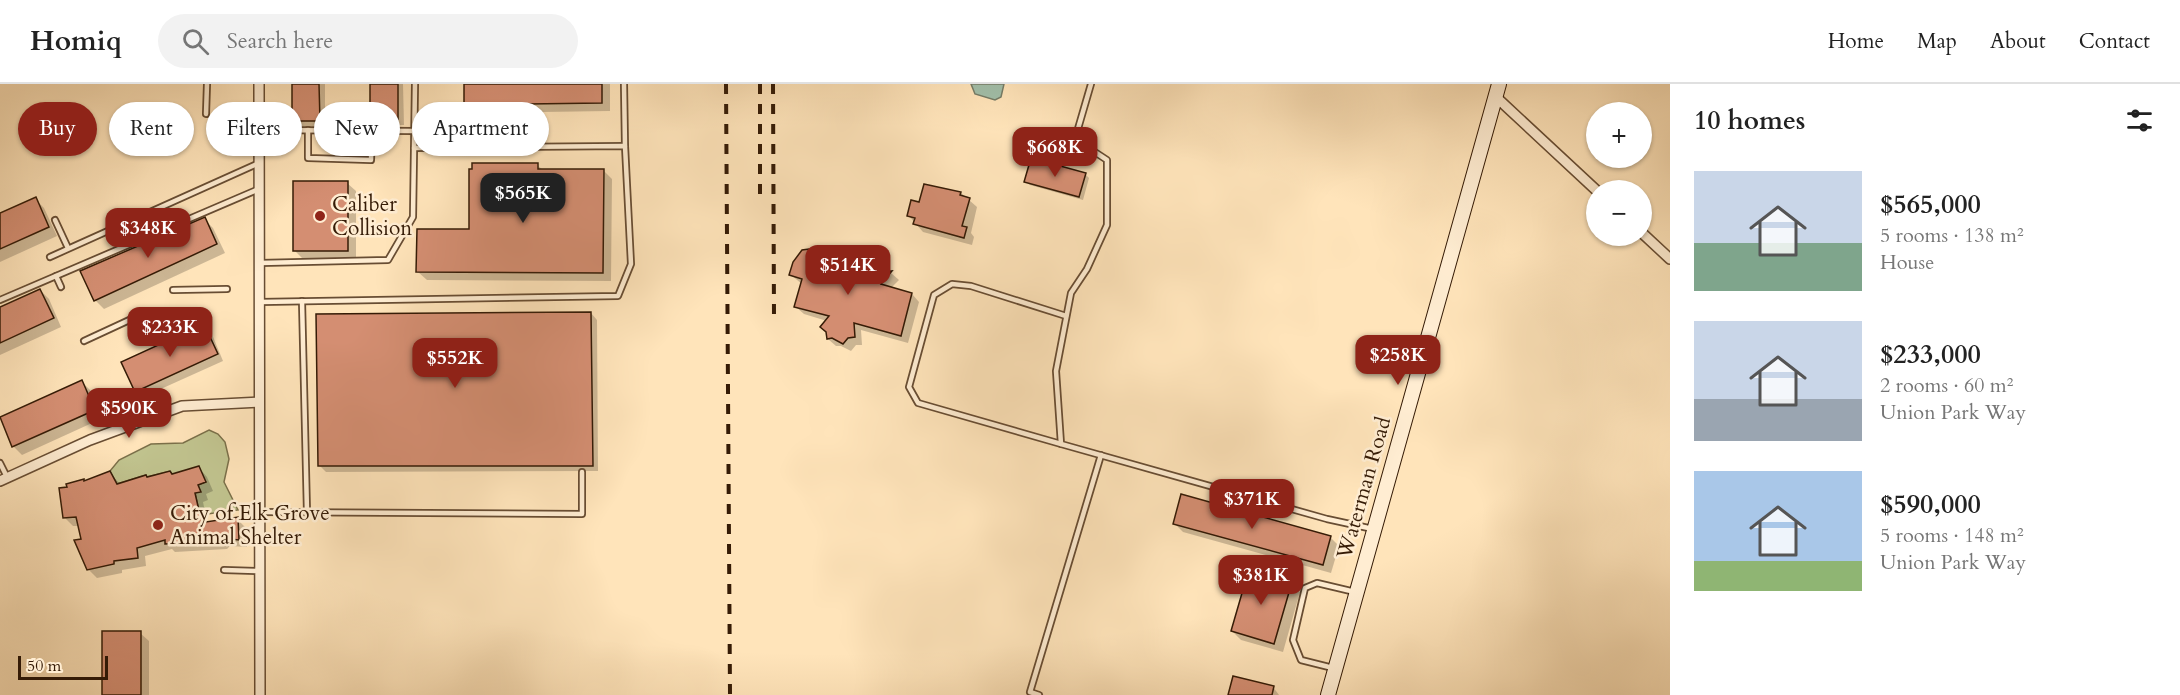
<!DOCTYPE html>
<meta charset="utf-8">
<style>
:root{--surface:#fff;--page:#f2f2f2;--text:#222;--muted:#767676;--line:#e0e0e0;--accent:#8f2418}
body{margin:0;font-family:Cardo,serif;background:var(--page);color:var(--text);height:100vh;display:flex;flex-direction:column;font-size:22px;white-space:nowrap}
*{box-sizing:border-box;margin:0}
p{font-size:20px;color:var(--muted)}
.icon{flex:none;width:33px;height:33px;fill:none;stroke:currentColor;stroke-width:2;stroke-linecap:round;stroke-linejoin:round}
.map{position:relative;flex:1;overflow:hidden}
.panel{display:flex;flex-direction:column;background:var(--surface);width:510px}
.panel>*{flex:none}
.guide{position:absolute;left:18px;top:18px;width:570px;height:54px;display:flex;gap:12px}
.controls{position:absolute;left:1586px;top:18px;display:grid;gap:12px}
.controls a{display:grid;place-items:center;width:66px;height:66px;border-radius:50%;background:var(--surface);box-shadow:0 2px 4px #0004;font-size:30px}
.scale{position:absolute;left:18px;bottom:15px;width:90px;box-sizing:border-box;padding-left:6px;border:3px solid #351b06;border-top:0;font-size:16px;line-height:21px;white-space:nowrap;color:#351b06;-webkit-text-stroke:4px #ffedd2;paint-order:stroke}
.price{position:absolute;translate:-50% -51px;padding:0 14px;border-radius:12px;background:var(--accent);color:#fff;font-size:20px;line-height:39px;filter:drop-shadow(0 2px 3px #0008)}
.price::after{content:'';position:absolute;left:50%;top:36px;width:18px;height:14px;margin-left:-9px;background:inherit;clip-path:polygon(0 0,100% 0,50% 100%)}
.price.on{background:#222;color:#fff}
ul{padding:0;list-style:none}
li{display:flex;align-items:center;gap:18px;height:150px;padding:0 24px}
li span{display:grid;place-items:center;flex:none;width:168px;height:120px;border-radius:0px;color:#555}
li>.icon{margin-inline-start:auto}
span .icon{width:72px;height:72px;fill:#fffc;stroke-width:1}
li b{font-size:26px}
h2{display:flex;justify-content:space-between;align-items:center;height:72px;padding:0 24px;font-size:26px}
.pill{padding:0 21px;border-radius:27px;background:var(--surface);box-shadow:0 2px 4px #0004;font-size:21px;line-height:54px}
.pill.on{background:var(--accent);color:#fff}
header{display:flex;align-items:center;gap:36px;box-sizing:border-box;height:84px;padding:0 30px;background:var(--surface);border-bottom:2px solid var(--line)}
header strong{font-size:28px}
nav{display:flex;gap:33px;margin-inline-start:auto;font-size:21px}
.search{width:420px;height:54px;background:var(--page);display:flex;align-items:center;gap:15px;box-sizing:border-box;padding:0 21px;border-radius:33px;color:var(--muted);font-size:22px}
main{display:flex;flex:1;min-height:0}
.map>svg:first-child{display:block}
</style>
<header>
<strong>Homiq</strong>
<div class="search"><svg class="icon" aria-label="search" viewBox="0 0 24 24"><circle cx="10" cy="10" r="6"/><path d="M15 15l6 6"/></svg>Search here</div>
<nav><a>Home</a><a>Map</a><a>About</a><a>Contact</a></nav>
</header>
<main>
<div class="map">
<svg width="1670" height="611" viewBox="0 0 1670 611">
<rect width="100%" height="100%" fill="#ffe4ba"/>
<filter id="stains"><feTurbulence type="fractalNoise" baseFrequency=".00333" numOctaves="4"/><feColorMatrix values="0 0 0 0 .2 0 0 0 0 .09 0 0 0 0 .02 0 0 0 .5 -.17"/></filter>
<radialGradient id="worn" r=".72"><stop offset=".6" stop-color="#630" stop-opacity="0"/><stop offset="1" stop-color="#630" stop-opacity=".3"/></radialGradient>
<!-- green -->
<path fill="#c1c48f" stroke="#7b704a" stroke-width="1.5" d="M209,346L218,350L225,358L229,375L224,398L238,426L200,431L195,409L200,407L198,401L205,398L172,390L170,387L147,393L146,391L117,400L110,387L119,376L151,360L183,359Z"/>
<!-- water -->
<path fill="#a1bfaa" stroke="#767d68" stroke-width="1.5" d="M971,0H1004L1001,13L995,16L975,10Z"/>
<!-- shadow -->
<g fill="#0003">
<path d="M294,0H325V43H300L294,37Z"/>
<path d="M371,0H403L404,41H378L372,34Z"/>
<path d="M465,0H610V27L474,29L465,20Z"/>
<path d="M537,81L543,86H603L612,95L611,197L427,196L418,188L471,146Z"/>
<path d="M1085,90L1089,94L1083,116L1030,101L1026,97Z"/>
<path d="M347,99L356,107V175H303L294,166Z"/>
<path d="M961,109L977,123L971,149L974,153L972,161L923,148L909,132L920,120Z"/>
<path d="M35,115L44,124L57,152L0,178V131Z"/>
<path d="M204,135L213,144L225,169L104,225L95,216Z"/>
<path d="M814,172L850,183L881,190L891,189L899,196L891,204L912,210L919,218L908,259L861,246L862,261H856L851,267L841,262H836L828,255L827,237L804,230L796,223L802,200L791,191Z"/>
<path d="M40,206L49,215L61,243L0,271V224Z"/>
<path d="M591,229L597,236L598,387L326,388L319,381Z"/>
<path d="M204,242L211,248L223,277L143,313L136,307Z"/>
<path d="M81,297L90,306L103,334L22,371L13,362Z"/>
<path d="M199,384L207,393L213,407L206,410L208,416L203,418L207,437L209,439L237,435L246,444L247,463L230,462L227,465L175,468L172,465L145,472L146,482L122,486V489L97,494L88,485L79,442H73L65,434L85,398L110,389L120,400L173,392Z"/>
<path d="M1175,440L1330,453L1339,462L1331,489L1183,448Z"/>
<path d="M1250,487L1292,500L1300,508L1283,568L1241,556L1232,547Z"/>
<path d="M140,549L149,557V611H104Z"/>
<path d="M1273,603L1279,611H1230Z"/>
</g>
<!-- building -->
<g fill="#d48e72" stroke="#351b06" stroke-width="1.5">
<path d="M292,0H319L320,37H292Z"/>
<rect x="370" y="0" width="28" height="35"/>
<path d="M464,0H602V19L464,21Z"/>
<path d="M1031,74L1086,89L1079,113L1024,98Z"/>
<path d="M472,79H538V85H604L603,189L416,188L417,145H469V85H472Z"/>
<rect x="293" y="97" width="55" height="70"/>
<path d="M924,100L961,108L960,111L970,114L962,142L967,143L964,154L913,140L915,134L907,132L911,116L919,118Z"/>
<path d="M36,113L49,143L0,165V129Z"/>
<path d="M205,133L217,160L94,217L80,187Z"/>
<path d="M809,165L815,171L836,173L851,182H865L881,188L892,187L881,200L912,209L901,252L854,239L855,253L848,254L843,260L832,254L827,255L826,248L820,243L829,232L794,223L802,195L789,191L793,178L802,166Z"/>
<path d="M40,205L54,234L0,259V223Z"/>
<path d="M591,228L593,382H318L316,230Z"/>
<path d="M204,240L218,270L135,308L121,278Z"/>
<path d="M82,296L95,326L12,363L0,333Z"/>
<path d="M199,382L206,398L198,401L201,408L195,409L200,431H203L206,438L238,433L239,456L221,454L218,457L165,460V456L137,464L138,474L114,477V480L87,486L74,456L81,455L76,433L63,434L59,404L67,403L66,400L84,395V397L110,387L117,400L146,391L147,393L170,387L172,390Z"/>
<path d="M1181,410L1331,452L1323,481L1173,440Z"/>
<path d="M1249,485L1292,498L1274,560L1231,547Z"/>
<rect x="102" y="547" width="39" height="64"/>
<path d="M1233,592L1274,602L1272,611H1228Z"/>
</g>
<g fill="none" stroke-linecap="round" stroke-linejoin="round">
<defs>
<g id="lane">
<path d="M624,0L625,62"/>
<path d="M1091,0L1075,55L1107,76V141L1087,185L1071,209L1056,287L1061,360L1327,435L1373,445"/>
<path d="M206,30L207,0"/>
<path d="M259,46L414,47"/>
<path d="M308,46V74L371,76L372,46"/>
<path d="M55,136L68,164"/>
<path d="M50,173L259,79"/>
<path d="M260,179L388,176L413,133L415,0"/>
<path d="M56,192L61,203"/>
<path d="M173,206L227,205"/>
<path d="M0,216L259,105"/>
<path d="M302,217L307,428"/>
<path d="M260,218L618,212L631,180L625,62L414,64"/>
<path d="M84,257L138,232L145,247"/>
<path d="M113,325L121,344"/>
<path d="M1061,360L918,319L909,303L934,211L952,200L971,202L1066,232"/>
<path d="M0,379L7,393"/>
<path d="M260,428L582,430V388"/>
<path d="M224,486L260,487"/>
<path d="M1333,584L1301,576L1293,556L1305,504L1317,499L1355,508"/>
<path d="M1039,611L1030,608L1101,371"/>
</g>
<g id="street">
<path d="M259,0L260,611"/>
<path d="M1496,13L1596,106"/>
<path d="M1641,148L1670,175"/>
<path d="M0,397L90,356L182,322L259,318"/>
</g>
<path id="secondary" d="M1328,611L1499,0"/>
</defs>
<!-- lane casing -->
<use href="#lane" stroke="#684d33" stroke-width="8"/>
<!-- street casing -->
<use href="#street" stroke="#684d33" stroke-width="12"/>
<!-- secondary casing -->
<use href="#secondary" stroke="#351b06" stroke-width="16"/>
<!-- lane -->
<use href="#lane" stroke="#ffedd2" stroke-width="4.5"/>
<!-- street -->
<use href="#street" stroke="#ffedd2" stroke-width="9"/>
<!-- secondary -->
<use href="#secondary" stroke="#ffedd2" stroke-width="14"/>
<!-- rail -->
<g stroke="#351b06" stroke-width="4" stroke-dasharray="10 10" stroke-linecap="butt">
<path d="M726,0L730,611"/>
<path d="M760,0V111"/>
<path d="M773,0L774,232"/>
</g>
</g>
<!-- markers -->
<g fill="#8f2418" stroke="#ffedd2" stroke-width="2">
<circle cx="320" cy="132" r="6"/>
<circle cx="158" cy="441" r="6"/>
</g>
<g text-anchor="middle" dominant-baseline="central" stroke-width="5" stroke-linejoin="round" paint-order="stroke">
<!-- poi labels -->
<g font-size="21" fill="#351b06" stroke="#ffedd2" text-anchor="start">
<text x="332" y="120">Caliber<tspan x="332" dy="24">Collision</tspan></text>
<text x="170" y="429">City of Elk Grove<tspan x="170" dy="24">Animal Shelter</tspan></text>
</g>
<!-- street labels -->
<g font-size="21" fill="#351b06" stroke="#ffedd2">
<text transform="translate(1364 404) rotate(-74)">Waterman Road</text>
</g>
</g>
<rect width="100%" height="100%" filter="url(#stains)"/>
<rect width="100%" height="100%" fill="url(#worn)"/>
</svg>
<div class="controls">
<a>+</a>
<a>−</a>
</div>
<div class="scale">50 m</div>
<b class="price" style="left:1055px;top:94px">$668K</b>
<b class="price on" style="left:523px;top:140px">$565K</b>
<b class="price" style="left:148px;top:175px">$348K</b>
<b class="price" style="left:848px;top:212px">$514K</b>
<b class="price" style="left:170px;top:274px">$233K</b>
<b class="price" style="left:1398px;top:302px">$258K</b>
<b class="price" style="left:455px;top:305px">$552K</b>
<b class="price" style="left:129px;top:355px">$590K</b>
<b class="price" style="left:1252px;top:446px">$371K</b>
<b class="price" style="left:1261px;top:522px">$381K</b>
<div class="guide">
<a class="pill on">Buy</a>
<a class="pill">Rent</a>
<a class="pill">Filters</a>
<a class="pill">New</a>
<a class="pill">Apartment</a>
</div>
</div>
<section class="panel">
<h2>10 homes<svg class="icon" aria-label="filters" viewBox="0 0 24 24"><path d="M4 7h16M4 17h16"/><circle cx="9" cy="7" r="2"/><circle cx="15" cy="17" r="2"/></svg></h2>
<ul>
<li><span style="background:linear-gradient(#c9d6e8 60%,#7fa58c 0)"><svg class="icon" aria-label="home" viewBox="0 0 24 24"><path d="M3 11l9-7 9 7M6 9v11h12V9"/></svg></span><div><b>$565,000</b><p>5 rooms · 138 m²</p><p>House</p></div></li>
<li><span style="background:linear-gradient(#c9d6e8 65%,#9aa5b1 0)"><svg class="icon" aria-label="home" viewBox="0 0 24 24"><path d="M3 11l9-7 9 7M6 9v11h12V9"/></svg></span><div><b>$233,000</b><p>2 rooms · 60 m²</p><p>Union Park Way</p></div></li>
<li><span style="background:linear-gradient(#a9c7e8 75%,#8fb573 0)"><svg class="icon" aria-label="home" viewBox="0 0 24 24"><path d="M3 11l9-7 9 7M6 9v11h12V9"/></svg></span><div><b>$590,000</b><p>5 rooms · 148 m²</p><p>Union Park Way</p></div></li>
</ul>
</section>
</main>
